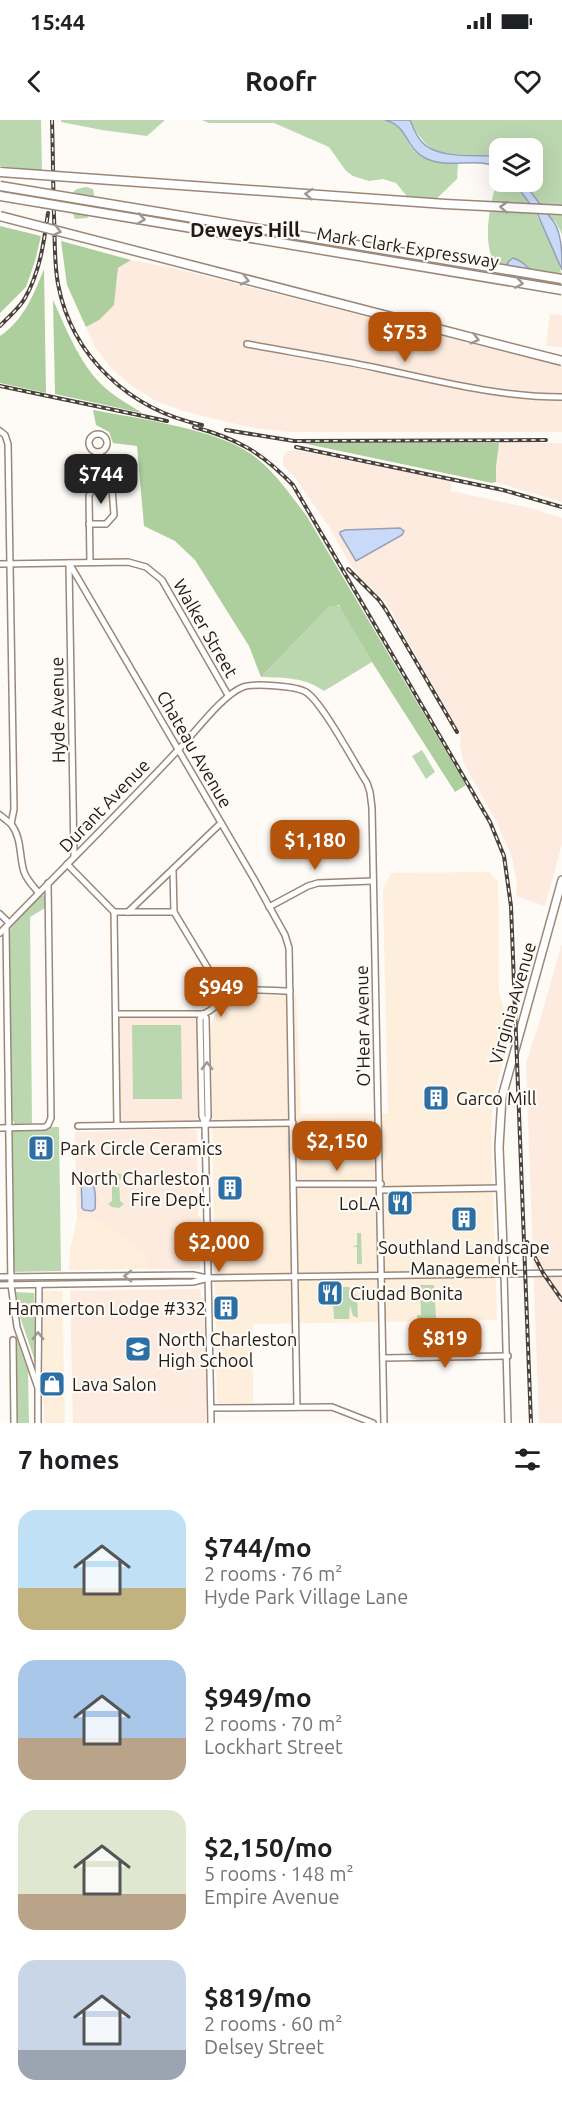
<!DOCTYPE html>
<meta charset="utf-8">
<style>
:root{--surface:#fff;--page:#f6f6f6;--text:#202124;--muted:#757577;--accent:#b45309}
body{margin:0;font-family:Ubuntu,sans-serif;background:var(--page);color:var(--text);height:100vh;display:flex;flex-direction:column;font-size:22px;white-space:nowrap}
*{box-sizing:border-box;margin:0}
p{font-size:20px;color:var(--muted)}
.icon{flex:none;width:33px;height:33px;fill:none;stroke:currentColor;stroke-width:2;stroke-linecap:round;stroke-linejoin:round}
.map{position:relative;height:1303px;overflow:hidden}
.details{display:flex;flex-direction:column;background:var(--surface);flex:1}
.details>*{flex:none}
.controls{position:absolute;left:489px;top:18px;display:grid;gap:12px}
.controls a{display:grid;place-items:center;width:54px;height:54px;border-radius:12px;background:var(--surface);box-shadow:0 6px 24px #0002;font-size:30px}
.price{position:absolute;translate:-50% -51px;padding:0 14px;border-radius:12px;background:var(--accent);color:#fff;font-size:20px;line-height:39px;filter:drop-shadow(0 2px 3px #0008)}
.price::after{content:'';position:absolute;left:50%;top:36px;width:18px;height:14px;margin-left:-9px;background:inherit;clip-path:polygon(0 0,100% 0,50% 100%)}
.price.selected{background:#222;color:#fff}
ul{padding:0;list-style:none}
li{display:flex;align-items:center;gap:18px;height:150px;padding:0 18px}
li span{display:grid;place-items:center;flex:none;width:168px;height:120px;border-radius:18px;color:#555}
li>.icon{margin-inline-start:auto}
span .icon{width:72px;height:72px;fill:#fffc;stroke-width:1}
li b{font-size:26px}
h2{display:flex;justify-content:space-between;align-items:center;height:72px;padding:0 18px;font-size:26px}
.status{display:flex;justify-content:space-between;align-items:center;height:42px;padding:0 30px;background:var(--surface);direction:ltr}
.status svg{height:16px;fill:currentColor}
header{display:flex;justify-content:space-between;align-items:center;height:78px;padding:0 18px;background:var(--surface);font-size:27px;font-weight:700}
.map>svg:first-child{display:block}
</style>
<div class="status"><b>15:44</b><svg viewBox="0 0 49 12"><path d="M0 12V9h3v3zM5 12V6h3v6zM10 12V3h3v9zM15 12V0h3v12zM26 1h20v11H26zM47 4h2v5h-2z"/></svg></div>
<header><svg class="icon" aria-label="back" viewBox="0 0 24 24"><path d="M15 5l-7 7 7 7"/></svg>Roofr<svg class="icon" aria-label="heart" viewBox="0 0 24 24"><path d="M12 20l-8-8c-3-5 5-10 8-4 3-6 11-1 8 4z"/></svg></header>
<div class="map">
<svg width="562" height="1303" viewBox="0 0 562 1303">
<rect width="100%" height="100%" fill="#fefaf6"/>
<!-- commercial -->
<g fill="#feeedc">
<path d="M489,752L498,762L499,874L511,908L493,980L491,1011L497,1200L253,1204V1283H217L211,920V905L215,895L227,882L241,876L296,875L301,994L388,993L383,769L391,753Z"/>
<path d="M95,1096L108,1107L111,1106L148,1137V1149L69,1150L70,1130L77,1099Z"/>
<path d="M42,1171H62L65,1303H44Z"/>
</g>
<!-- built -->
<g fill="#fcebde">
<path d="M131,140L172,148L562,246V312H289L255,308L219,300L184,291L156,281L132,266L112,249L95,227L86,207L99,200L117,164L118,148Z"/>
<path d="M550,194L562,195V227L546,226Z"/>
<path d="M499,323H562V382L496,362V347Z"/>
<path d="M294,330L451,361V371L530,388L562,398V724L545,786L516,776L517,762L512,738L497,702L463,642L460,624L461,615L386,482L362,459L350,444L330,408L296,359L283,345V338L286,332Z"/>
<path d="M562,823V1303H539L526,943L540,901Z"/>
<path d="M116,894H203L200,899L202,996L205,1004L117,1005Z"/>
<path d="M188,1009L197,1010L198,1096L203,1100L198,1106L200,1149H148L147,1137L111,1106L108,1107L95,1097L77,1099L75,1012Z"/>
<path d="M200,1169L205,1204L206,1303H73L70,1171Z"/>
</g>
<!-- green -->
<g fill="#bbd7b0">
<path d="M0,0H41L42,51L0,46Z"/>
<path d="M61,0H165L147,16L102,10L61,2Z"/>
<path d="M202,0H385C406,5 402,16 413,30C424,42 443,43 458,43L457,59L432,83L410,80L396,63L383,59L369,61L353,56L346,51L329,27L274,3H209Z"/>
<path d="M410,0H562V114L555,101L550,97L523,62H532V28H500L499,39C491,35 481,35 471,35C436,35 426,31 410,0Z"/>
<path d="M499,55L500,62H514C532,84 562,134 562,162L558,166C544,164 525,164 512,159C475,143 489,85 499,55Z"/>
<path d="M86,67L93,69C96,82 94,88 87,98L75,99L71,89V74L77,69Z"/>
<path d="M334,484L341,487L372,542L324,571C304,557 285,558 261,557L329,487Z"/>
<path d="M422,630L435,652L426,659L412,636Z"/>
<path d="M41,775L45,776V788L30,797L32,1003L15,1004L12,999L9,810Z"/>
<path d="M132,905H181L182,979H133Z"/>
<path d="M59,1007L61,1151L11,1152L9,1008Z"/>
<path d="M113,1053L121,1054L124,1057L119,1060L120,1081L124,1084L119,1088L112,1087L108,1084L112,1081V1060L107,1058Z"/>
<path d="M357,1113H361L362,1144H357V1127H352L357,1125Z"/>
<path d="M420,1165H434L436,1198H417V1195H421Z"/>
<path d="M343,1167H349L357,1176L358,1198L353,1196L350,1185L349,1199H334L333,1184H338V1181L343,1180Z"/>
<path d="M16,1172L34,1173L36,1244L19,1194Z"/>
<path d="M17,1219L28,1251L29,1303H15L13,1220Z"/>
</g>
<!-- forest -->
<g fill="#accf9d">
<path d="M0,106L41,116L35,141L26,167L0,193Z"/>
<path d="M61,121L131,140L118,148L114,185L99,200L86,207L67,165Z"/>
<path d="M44,149L46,273L0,263V216C24,200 34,174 44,149Z"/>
<path d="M53,180C68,212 81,249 110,272C120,280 132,286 142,293L55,274Z"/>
<path d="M93,290C136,298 216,309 251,334C273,349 289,373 306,395L466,665L455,672L372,542L339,485L329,487L261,557L249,526L195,440L175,421L144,406L137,326L113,323L109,312L96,305Z"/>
<path d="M302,323H499L496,347V362L492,363Z"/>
</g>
<!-- water -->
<g fill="#c9d9f8" stroke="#97a0b4" stroke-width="1.5">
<path d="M385,0H410C413,7 416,15 421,21C436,39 472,35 493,36L499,39V48C476,36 449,50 425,38C404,27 409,6 385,0Z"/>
<path d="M514,62H523L550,97C562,109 562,132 562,150L538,95Z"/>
<path d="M513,138C526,142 533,153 541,164C528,162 514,158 506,146L509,141Z"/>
<path d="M400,408L404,411L402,415L356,441L340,414V412L345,410Z"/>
<path d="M81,1055C97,1059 96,1076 95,1089L92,1091L84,1090L82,1088Z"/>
</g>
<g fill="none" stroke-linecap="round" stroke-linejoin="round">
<defs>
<g id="minor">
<path d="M247,224C290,232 334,239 377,248C438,261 499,277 562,277"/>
<path d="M0,311L5,315L8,324L14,689L11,704C22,718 19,736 24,752C27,760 33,766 38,772"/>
<circle cx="98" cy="323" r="9"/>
<path d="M89,404H106L114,395L112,368L100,352"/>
<path d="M90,442L89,376L101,347L100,332"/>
<path d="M69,443L254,759L285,815L289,828L297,1287"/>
<path d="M0,444L128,442L146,447L162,460L228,575"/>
<path d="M69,445L74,737"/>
<path d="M0,695L11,704"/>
<path d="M67,744L114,792L117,1005"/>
<path d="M173,751L174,792L218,865L216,885"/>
<path d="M269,787L308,766L318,763L373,761"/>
<path d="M114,792H174"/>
<path d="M128,792L221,703"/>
<path d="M0,794L9,803"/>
<path d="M6,808L11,1165L17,1207L38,1268V1303"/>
<path d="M0,813C59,752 120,692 178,630C195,613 222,575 243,567C253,563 296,566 306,572C322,582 355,644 367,663L370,672L372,688L384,1303"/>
<path d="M218,865L237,871"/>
<path d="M116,894H203C213,891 218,882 227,877C244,866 270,871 290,871"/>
<path d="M205,1004L202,996L200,899L203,894L206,898L208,997L205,1004L211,1303"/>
<path d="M78,1006L293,1003"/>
<path d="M0,1008L45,1007L48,1005L51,998L48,763"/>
<path d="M294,1064H381"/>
<path d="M381,1070L501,1068"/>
<path d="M504,1153L508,1303"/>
<path d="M0,1157L193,1155L207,1158L562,1153"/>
<path d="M0,1165L193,1162L205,1159"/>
<path d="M13,1220L14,1303"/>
<path d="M383,1238L508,1236"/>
<path d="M38,1263L39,1165"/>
<path d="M211,1288L332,1287L373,1303"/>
</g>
<path id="major" d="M504,1153L499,1027L502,977L562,760"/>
</defs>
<!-- minor casing -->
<use href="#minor" stroke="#9b8778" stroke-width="8"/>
<!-- major casing -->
<use href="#major" stroke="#9b8778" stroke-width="10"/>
<!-- minor -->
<use href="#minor" stroke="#fff" stroke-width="5"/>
<!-- major -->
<use href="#major" stroke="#fff" stroke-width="7"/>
<defs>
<g id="rail">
<path d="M52,0C53,32 53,64 54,96C55,119 54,142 58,164C72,238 131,290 202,305"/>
<path d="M0,206C8,197 19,189 25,178C40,152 44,122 48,93"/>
<path d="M0,266L167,301"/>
<path d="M194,307C238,319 261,332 293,365L490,702L504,736L511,786L531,1303"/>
<path d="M226,310L294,321L546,320"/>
<path d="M296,327L503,370L562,387"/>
<path d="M348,449L379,480L386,490L457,612"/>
<path d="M527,1122L543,1153L562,1180"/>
</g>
</defs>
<!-- rail casing -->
<use href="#rail" stroke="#49423c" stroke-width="4"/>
<!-- rail -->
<use href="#rail" stroke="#fefaf6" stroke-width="1.5" stroke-dasharray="4.5" stroke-linecap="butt"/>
<defs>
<g id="highway-bridge">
<path d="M0,52L445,84L562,90"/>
<path d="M0,66L562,159"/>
<path d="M0,76L562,170"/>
<path d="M0,96L562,241"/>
</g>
</defs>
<!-- highway-bridge casing -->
<use href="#highway-bridge" stroke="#9b8778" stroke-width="11" stroke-linecap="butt"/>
<!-- highway-bridge -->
<use href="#highway-bridge" stroke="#fff" stroke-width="8"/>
</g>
<!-- one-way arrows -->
<defs><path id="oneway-chevron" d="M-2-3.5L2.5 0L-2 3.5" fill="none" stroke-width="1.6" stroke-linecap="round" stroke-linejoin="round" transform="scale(1.5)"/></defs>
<g stroke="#9c9895">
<use href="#oneway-chevron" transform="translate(309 74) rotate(-176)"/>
<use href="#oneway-chevron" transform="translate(504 87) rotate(-177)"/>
<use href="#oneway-chevron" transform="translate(141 99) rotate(9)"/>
<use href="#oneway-chevron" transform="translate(57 111) rotate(15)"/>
<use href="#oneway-chevron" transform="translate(245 160) rotate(14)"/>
<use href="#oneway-chevron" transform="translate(519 163) rotate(9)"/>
<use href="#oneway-chevron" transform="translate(475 219) rotate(14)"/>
<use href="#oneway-chevron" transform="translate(207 946) rotate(-91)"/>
<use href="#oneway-chevron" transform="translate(128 1156) rotate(180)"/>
<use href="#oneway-chevron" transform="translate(38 1216) rotate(-90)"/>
</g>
<!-- icons -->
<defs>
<symbol id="building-square" viewBox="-11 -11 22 22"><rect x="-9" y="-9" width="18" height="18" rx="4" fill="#2b6fa4" stroke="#fefaf6"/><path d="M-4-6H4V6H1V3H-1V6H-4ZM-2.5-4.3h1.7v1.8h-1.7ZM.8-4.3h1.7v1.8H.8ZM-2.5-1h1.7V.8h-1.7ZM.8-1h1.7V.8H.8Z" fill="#fff"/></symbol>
<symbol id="restaurant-square" viewBox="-11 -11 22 22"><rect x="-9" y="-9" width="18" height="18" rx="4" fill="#2b6fa4" stroke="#fefaf6"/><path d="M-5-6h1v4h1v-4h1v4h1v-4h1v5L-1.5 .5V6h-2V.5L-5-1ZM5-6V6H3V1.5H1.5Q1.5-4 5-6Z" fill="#fff"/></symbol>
<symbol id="school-square" viewBox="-11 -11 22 22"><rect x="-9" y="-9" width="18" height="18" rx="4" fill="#2b6fa4" stroke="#fefaf6"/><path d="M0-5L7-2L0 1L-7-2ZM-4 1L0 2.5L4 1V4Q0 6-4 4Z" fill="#fff"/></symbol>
<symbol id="shop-square" viewBox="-11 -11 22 22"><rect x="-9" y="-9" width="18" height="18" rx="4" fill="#2b6fa4" stroke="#fefaf6"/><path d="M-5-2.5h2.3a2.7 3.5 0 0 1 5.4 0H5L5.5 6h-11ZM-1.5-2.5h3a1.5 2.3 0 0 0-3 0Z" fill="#fff"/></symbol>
</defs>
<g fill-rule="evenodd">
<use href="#building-square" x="421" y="963" width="30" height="30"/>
<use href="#building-square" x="26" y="1013" width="30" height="30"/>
<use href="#building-square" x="215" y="1053" width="30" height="30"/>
<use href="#restaurant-square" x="385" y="1068" width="30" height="30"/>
<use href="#building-square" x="449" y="1084" width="30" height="30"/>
<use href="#restaurant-square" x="315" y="1158" width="30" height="30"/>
<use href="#building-square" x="211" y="1173" width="30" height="30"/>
<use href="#school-square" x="123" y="1214" width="30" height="30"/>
<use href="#shop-square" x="37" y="1249" width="30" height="30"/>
</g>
<g text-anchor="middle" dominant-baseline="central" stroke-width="4.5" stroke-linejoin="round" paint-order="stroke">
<!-- street labels -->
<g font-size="18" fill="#221a14" stroke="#fefaf6">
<text transform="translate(408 127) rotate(9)">Mark Clark Expressway</text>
<text transform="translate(206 508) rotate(60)">Walker Street</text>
<text transform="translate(57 590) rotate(-91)">Hyde Avenue</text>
<text transform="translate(195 629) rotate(60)">Chateau Avenue</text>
<text transform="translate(104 685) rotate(-46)">Durant Avenue</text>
<text transform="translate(512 883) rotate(-74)">Virginia Avenue</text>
<text transform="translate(362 906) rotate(-91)">O'Hear Avenue</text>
</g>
<!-- poi labels -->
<g font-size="18" fill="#221a14" stroke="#fefaf6" text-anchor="start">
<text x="456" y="978">Garco Mill</text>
<text x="60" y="1028">Park Circle Ceramics</text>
<text x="210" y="1058" text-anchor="end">North Charleston<tspan x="210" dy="21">Fire Dept.</tspan></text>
<text x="380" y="1083" text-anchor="end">LoLA</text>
<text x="464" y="1127" text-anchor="middle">Southland Landscape<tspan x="464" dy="21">Management</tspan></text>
<text x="350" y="1173">Ciudad Bonita</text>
<text x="206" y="1188" text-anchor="end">Hammerton Lodge #332</text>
<text x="158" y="1219">North Charleston<tspan x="158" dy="21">High School</tspan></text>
<text x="72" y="1264">Lava Salon</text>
</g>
<!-- neighbourhood labels -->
<g font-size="20" font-weight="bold" fill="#221a14" stroke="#fefaf6">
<text x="245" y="109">Deweys Hill</text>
</g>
</g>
</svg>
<div class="controls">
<a><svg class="icon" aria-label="layers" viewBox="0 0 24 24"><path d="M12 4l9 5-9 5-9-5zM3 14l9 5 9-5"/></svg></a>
</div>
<b class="price" style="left:405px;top:243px">$753</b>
<b class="price selected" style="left:101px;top:385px">$744</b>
<b class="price" style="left:315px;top:751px">$1,180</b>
<b class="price" style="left:221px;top:898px">$949</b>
<b class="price" style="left:337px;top:1052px">$2,150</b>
<b class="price" style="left:219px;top:1153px">$2,000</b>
<b class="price" style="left:445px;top:1249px">$819</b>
</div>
<section class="details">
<h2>7 homes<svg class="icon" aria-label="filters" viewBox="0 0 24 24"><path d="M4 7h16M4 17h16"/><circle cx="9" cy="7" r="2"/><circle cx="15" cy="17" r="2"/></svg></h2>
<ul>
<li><span style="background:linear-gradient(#bfe0f5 65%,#c2b280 0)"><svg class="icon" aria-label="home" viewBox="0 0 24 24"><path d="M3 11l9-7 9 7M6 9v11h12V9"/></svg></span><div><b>$744/mo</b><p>2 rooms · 76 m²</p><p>Hyde Park Village Lane</p></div></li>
<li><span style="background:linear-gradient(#a9c7e8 65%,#b9a48a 0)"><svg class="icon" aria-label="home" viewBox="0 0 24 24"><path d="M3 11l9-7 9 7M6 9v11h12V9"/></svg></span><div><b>$949/mo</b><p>2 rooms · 70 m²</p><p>Lockhart Street</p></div></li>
<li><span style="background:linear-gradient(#dfe7d0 70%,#b9a48a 0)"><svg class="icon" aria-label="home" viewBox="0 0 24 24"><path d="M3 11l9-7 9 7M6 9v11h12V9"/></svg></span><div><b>$2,150/mo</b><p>5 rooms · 148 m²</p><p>Empire Avenue</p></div></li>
<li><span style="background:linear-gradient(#c9d6e8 75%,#9aa5b1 0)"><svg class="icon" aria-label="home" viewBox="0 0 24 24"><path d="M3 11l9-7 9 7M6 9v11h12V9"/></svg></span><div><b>$819/mo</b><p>2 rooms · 60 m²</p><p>Delsey Street</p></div></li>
</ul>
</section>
